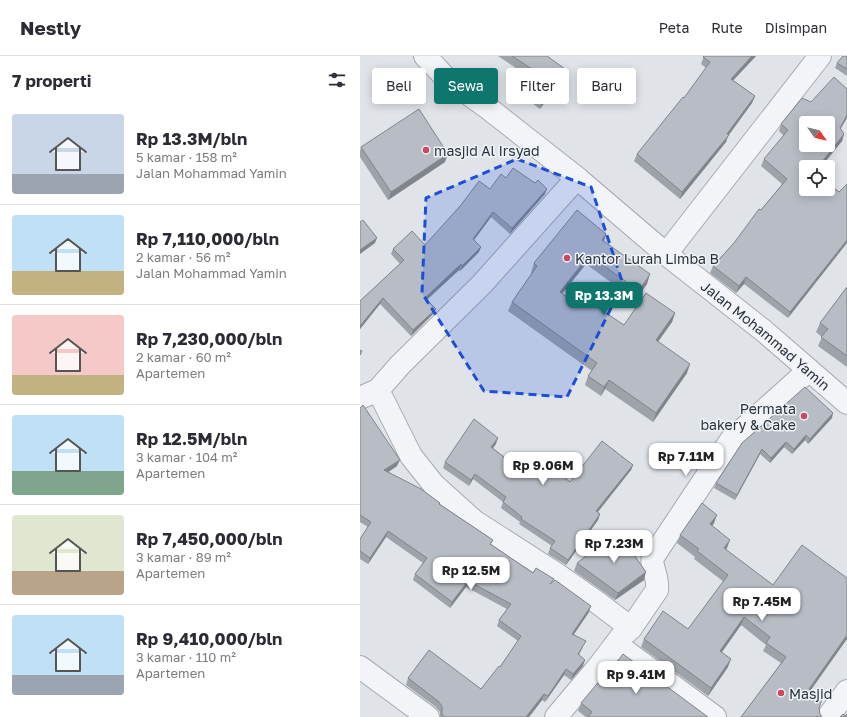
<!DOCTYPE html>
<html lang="id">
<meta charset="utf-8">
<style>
:root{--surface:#fff;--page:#f7f7f7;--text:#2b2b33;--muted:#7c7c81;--line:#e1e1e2;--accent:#0f766e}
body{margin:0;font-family:"Golos Text",sans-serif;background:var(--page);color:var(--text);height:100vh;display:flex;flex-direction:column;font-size:15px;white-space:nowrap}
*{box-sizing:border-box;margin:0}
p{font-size:13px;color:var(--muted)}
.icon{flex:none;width:22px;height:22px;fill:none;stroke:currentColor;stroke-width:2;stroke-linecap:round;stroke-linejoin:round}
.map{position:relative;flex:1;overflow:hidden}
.sheet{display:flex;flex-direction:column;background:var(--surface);width:360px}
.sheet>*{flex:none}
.banner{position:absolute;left:12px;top:12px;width:380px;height:36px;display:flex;gap:8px}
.needle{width:26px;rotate:124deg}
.buttons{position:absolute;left:439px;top:60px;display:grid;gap:8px}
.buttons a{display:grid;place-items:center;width:36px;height:36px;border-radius:4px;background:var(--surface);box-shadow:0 2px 10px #0003;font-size:20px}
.price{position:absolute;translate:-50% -34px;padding:0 9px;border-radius:8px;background:#fff;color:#222;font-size:13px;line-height:26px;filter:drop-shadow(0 1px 2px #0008)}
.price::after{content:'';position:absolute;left:50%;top:24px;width:12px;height:9px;margin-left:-6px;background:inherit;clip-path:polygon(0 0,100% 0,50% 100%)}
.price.active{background:var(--accent);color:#fff}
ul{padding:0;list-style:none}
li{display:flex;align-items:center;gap:12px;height:100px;padding:0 12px}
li+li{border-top:1px solid var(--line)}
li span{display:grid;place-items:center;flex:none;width:112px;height:80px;border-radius:4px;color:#555}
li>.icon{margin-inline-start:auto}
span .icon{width:48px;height:48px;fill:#fffc;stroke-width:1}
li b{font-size:17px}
h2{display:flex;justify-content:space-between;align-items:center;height:48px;padding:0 12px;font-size:17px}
.pill{padding:0 14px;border-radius:4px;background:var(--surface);box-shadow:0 2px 10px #0003;font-size:14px;line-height:36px}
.pill.active{background:var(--accent);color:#fff}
header{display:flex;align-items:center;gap:24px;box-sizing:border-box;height:56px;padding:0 20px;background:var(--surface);border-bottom:1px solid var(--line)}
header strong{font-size:19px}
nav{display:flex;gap:22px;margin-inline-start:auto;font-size:14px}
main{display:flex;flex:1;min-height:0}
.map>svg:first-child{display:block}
</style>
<header>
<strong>Nestly</strong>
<nav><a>Peta</a><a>Rute</a><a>Disimpan</a></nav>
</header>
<main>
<section class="sheet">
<h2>7 properti<svg class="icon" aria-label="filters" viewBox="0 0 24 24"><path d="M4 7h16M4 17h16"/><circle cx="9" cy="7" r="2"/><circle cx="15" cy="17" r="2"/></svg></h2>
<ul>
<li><span style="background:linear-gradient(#c9d6e8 75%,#9aa5b1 0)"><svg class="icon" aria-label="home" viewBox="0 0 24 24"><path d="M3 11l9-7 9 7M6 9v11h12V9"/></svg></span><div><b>Rp 13.3M/bln</b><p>5 kamar · 158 m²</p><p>Jalan Mohammad Yamin</p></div></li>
<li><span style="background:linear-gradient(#bfe0f5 70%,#c2b280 0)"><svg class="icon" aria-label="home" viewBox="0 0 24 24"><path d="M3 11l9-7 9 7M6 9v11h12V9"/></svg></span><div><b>Rp 7,110,000/bln</b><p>2 kamar · 56 m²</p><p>Jalan Mohammad Yamin</p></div></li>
<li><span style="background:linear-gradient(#f6c9c9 75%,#c2b280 0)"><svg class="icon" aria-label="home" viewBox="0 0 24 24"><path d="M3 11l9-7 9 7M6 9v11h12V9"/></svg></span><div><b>Rp 7,230,000/bln</b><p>2 kamar · 60 m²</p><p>Apartemen</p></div></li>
<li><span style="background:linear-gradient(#bfe0f5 70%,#7fa58c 0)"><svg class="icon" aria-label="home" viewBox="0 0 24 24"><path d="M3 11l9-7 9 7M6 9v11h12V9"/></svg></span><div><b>Rp 12.5M/bln</b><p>3 kamar · 104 m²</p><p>Apartemen</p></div></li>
<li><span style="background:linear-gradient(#dfe7d0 70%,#b9a48a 0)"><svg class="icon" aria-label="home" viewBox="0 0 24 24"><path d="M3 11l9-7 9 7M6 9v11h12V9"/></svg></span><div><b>Rp 7,450,000/bln</b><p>3 kamar · 89 m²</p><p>Apartemen</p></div></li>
<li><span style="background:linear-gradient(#bfe0f5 75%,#9aa5b1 0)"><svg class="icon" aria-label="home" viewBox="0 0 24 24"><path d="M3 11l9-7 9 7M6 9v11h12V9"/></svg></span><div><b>Rp 9,410,000/bln</b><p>3 kamar · 110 m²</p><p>Apartemen</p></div></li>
</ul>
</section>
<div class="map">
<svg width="487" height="661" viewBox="0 0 487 661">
<rect width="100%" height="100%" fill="#e0e4e9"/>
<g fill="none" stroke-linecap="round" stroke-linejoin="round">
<defs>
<g id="street">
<path id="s1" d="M65,0L85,21L128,52L217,122L306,198L404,275L487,347"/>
<path d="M306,198L460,0"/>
<path d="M18,334L51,400L74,429L114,465L198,519L238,547L271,572L261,581L239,610L196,661"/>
<path d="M0,342L18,334L40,309L122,228L217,122"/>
<path d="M271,572L297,534C299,521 290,510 293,501L360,400L371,384L449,314"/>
<path d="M256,588L355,661"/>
<path d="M0,611L68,661"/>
<path d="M468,661L487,635"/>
</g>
</defs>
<!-- street casing -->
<use href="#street" stroke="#a5abb3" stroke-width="24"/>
<!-- street -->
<use href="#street" stroke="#f3f4f7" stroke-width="22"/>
</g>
<!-- wall -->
<g fill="#9ea3a9">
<path d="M138,0H187L205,13L203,20L180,53L164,41L167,34L174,24Z"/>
<path d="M344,0H396L373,24L395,40L392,47L368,80L366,86L320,143L274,105L277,98L324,42L346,12L341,8Z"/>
<path d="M487,0V20L475,12L477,7Z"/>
<path d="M421,68L481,73L484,78L482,85L461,111H446L479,136L428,262L384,228L376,237L350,217L353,210L374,187L422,128L401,110L404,103L424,80L419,75Z"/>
<path d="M1,91L85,106L28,144L0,101V95Z"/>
<path d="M146,122L185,138L150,178L131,161L114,184L119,196L100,215L99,214L67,244L73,258L51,280L20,248L0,273V245L40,208L31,198L33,193L65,189L130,133Z"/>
<path d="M246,178L244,185L287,228L275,244L226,208L202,238L219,250L264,269L315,257L312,266L298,285L327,317L293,366L245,333L241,340L225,329L228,320L232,315L148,255L152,246L172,217H171L174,207Z"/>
<path d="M487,231V311L458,290L462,281L456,276L460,267Z"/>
<path d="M0,352L37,410L28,416L80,447V448L133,484L131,488L173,517L192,526L229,556L214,578L223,591L219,599L223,610L211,624L204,619L185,646L182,644L169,661H80V656L76,651L46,629L48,622L121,633L140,611L158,585L137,570L139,564L147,553L106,531L90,552L53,524L55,518L63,507L26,481L8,508L0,503V483L8,471L0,466Z"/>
<path d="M472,362L448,388L445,384L432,398L424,391L410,407L400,398L375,444L354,432L356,427L382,387Z"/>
<path d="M136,388L133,392L162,415L210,426L273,409L271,414L237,456L240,458L238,464L206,509L188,498L190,492L192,490L159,468L160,466L141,452L143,446L113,423L109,430L83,412L85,406Z"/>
<path d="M354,467L352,470L367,492L366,494L451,635L459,653L460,658L462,661H381L421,607L403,595L406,589L381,569L362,596L368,611L348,640L281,591L284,583L328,573L364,526L334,503L335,501L317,487L320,479Z"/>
<path d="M217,507L284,524L255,544L214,515Z"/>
<path d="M248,618L348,661H226L218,655L221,647Z"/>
</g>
<!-- shaded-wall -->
<g fill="#81848a">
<path d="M392,0H396L368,30L371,23Z"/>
<path d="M205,13L203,20L180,53L183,45Z"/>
<path d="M395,40L392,47L368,80L366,86L320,143L322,136L367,78Z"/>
<path d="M487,59V62L477,79L480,72Z"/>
<path d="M484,78L482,85L461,111H458Z"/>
<path d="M88,98L85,106L28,144L31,136Z"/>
<path d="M187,133L185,138L150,178L152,172Z"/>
<path d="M133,156L131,161L111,188L113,183Z"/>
<path d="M246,178L243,187L242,184Z"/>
<path d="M17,182L15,187L0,198V194Z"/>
<path d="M487,184V187L428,262L430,256Z"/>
<path d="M121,191L119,196L100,215L102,210Z"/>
<path d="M229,199L226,208L196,245L200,236Z"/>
<path d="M101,208L99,214L63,247L65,242Z"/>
<path d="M290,218L287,228L275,244L279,235Z"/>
<path d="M386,221L384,228L376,237L379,230Z"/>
<path d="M23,242L20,248L0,273V270Z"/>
<path d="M76,253L73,258L51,280L53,274Z"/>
<path d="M315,257L312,266L293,293L296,284Z"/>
<path d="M330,308L327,317L293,366L296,357Z"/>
<path d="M249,324L245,333L241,340L244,331Z"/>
<path d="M473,357L472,362L448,388L450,383Z"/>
<path d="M446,379L445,384L432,398L434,393Z"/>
<path d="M138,382L136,388L129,397L131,391Z"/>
<path d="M426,386L424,391L410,407L411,402Z"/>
<path d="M402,393L400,398L375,444L377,439Z"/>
<path d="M40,404L37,410L21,421L24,414Z"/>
<path d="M273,409L271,414L234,461L236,455Z"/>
<path d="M115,418L113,423L109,430L111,424Z"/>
<path d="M240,458L238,464L206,509L208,504Z"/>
<path d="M357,459L354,467L347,477L350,468Z"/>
<path d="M28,475L26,481L8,508L10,502Z"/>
<path d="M370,484L367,492L361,501L364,492Z"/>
<path d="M286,516L284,524L255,544L258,537Z"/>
<path d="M108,525L106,531L90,552L92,546Z"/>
<path d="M231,550L229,556L210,584L212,578Z"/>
<path d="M384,561L381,569L357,603L360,595Z"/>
<path d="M487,579V583L446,641L449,633Z"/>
<path d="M371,603L368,611L348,640L351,632Z"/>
<path d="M225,604L223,610L211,624L213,618Z"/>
<path d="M206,613L204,619L185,646L188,640Z"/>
<path d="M184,638L182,644L169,661H166Z"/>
</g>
<!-- building -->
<g fill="#b8bdc5" stroke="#81848a" fill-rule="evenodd">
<path d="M152,0H187L205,13L183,45L167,34L178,17Z"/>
<path d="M344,0H392L371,23L395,40L367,78L369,79L322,136L277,98L323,41L324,42L350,6L343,1Z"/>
<path d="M483,0H487V13L477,7Z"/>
<path d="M474,21L487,33V59L480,72L484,78L458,111H446V133H468V127L479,136L487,128V184L430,256L386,221L379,230L353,210L374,187L399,153L401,154L427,123L404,103L428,74L421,68L442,42L451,46ZM446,67H468V89H446Z"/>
<path d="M59,53L88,98L31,136L1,91Z"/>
<path d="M153,112L175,127L178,124L187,133L152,172L133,156L113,183L121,191L102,210L101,208L65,242L76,253L53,274L23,242L0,270V245L44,204L33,193L52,175L65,189L101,149L119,125L130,133L141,118L146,122Z"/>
<path d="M217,154L246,178L242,184L290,218L279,235L229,199L200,236L219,250L231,247L264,269L286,237L315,257L296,284L330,308L296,357L249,324L244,331L228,320L237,307L152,246L177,210L174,207Z"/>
<path d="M3,164L17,182L0,194V166Z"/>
<path d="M487,231V300L461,281L468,273L460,267Z"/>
<path d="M0,294L2,295L0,299Z"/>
<path d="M445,331L473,357L450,383L446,379L434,393L426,386L411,402L402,393L377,439L356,427L382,387Z"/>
<path d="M3,349L40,404L24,414L61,433L80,447L79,448L133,484L130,488L173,517L176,512L194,523L190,528L195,524L231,550L212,578L226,585L218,598L225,604L213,618L206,613L188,640L184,638L166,661H85L82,659V650L78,645L48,622L69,594L121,633L139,610L140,611L161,580L139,564L151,548L108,525L92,546L55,518L67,502L28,475L10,502L0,495V483L11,466L0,459V352Z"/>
<path d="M114,363L138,382L131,391L162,415L175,398L210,426L242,385L273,409L236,455L240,458L208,504L190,492L195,485L161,463L162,461L143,446L146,441L115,418L111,424L85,406Z"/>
<path d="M342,447L357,459L350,468L370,484L364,492L413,529L442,489L487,522V579L449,633L462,643L459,652L460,658L462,661H458L457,660L456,661H381L426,601L406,587L410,581L384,561L360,595L371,603L351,632L284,583L303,555L328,573L368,519L337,495L339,493L320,479Z"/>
<path d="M258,476L286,516L258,537L217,507Z"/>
<path d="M263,598L348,661H228L232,656L221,647L246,617L248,618Z"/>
<path d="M483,658L485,660L487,658V661H480Z"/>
</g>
<!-- marked area -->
<path fill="#1d4ed8" fill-opacity="0.2" stroke="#1d4ed8" stroke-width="3" stroke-dasharray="8 5" stroke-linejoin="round" d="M157,103L231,131L263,228L207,341L124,335L62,237L66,142Z"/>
<!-- markers -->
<g fill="#ca4960" stroke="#f0f3f6" stroke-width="1.5">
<circle cx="66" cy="94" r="4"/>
<circle cx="207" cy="202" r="4"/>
<circle cx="444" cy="360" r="4"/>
<circle cx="421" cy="637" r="4"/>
</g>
<g text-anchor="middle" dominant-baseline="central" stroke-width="3" stroke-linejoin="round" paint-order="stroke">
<!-- poi labels -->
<g font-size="14" fill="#293240" stroke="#f0f3f6" text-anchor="start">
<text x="74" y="94">masjid Al Irsyad</text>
<text x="215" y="202">Kantor Lurah Limba B</text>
<text x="436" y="352" text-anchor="end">Permata<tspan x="436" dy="16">bakery &amp; Cake</tspan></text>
<text x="429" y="637">Masjid</text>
</g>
<!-- street labels -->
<g font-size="14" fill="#293240" stroke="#f0f3f6">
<text stroke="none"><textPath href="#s1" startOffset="441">Jalan Mohammad Yamin</textPath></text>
</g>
</g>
</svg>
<div class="buttons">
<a><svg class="needle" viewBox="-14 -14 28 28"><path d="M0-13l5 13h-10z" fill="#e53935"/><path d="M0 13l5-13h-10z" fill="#7c7c81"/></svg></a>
<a><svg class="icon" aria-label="locate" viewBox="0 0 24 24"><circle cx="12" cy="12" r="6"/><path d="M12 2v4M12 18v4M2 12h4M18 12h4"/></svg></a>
</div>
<b class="price active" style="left:244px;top:260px">Rp 13.3M</b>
<b class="price" style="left:326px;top:421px">Rp 7.11M</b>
<b class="price" style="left:183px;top:430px">Rp 9.06M</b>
<b class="price" style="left:254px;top:508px">Rp 7.23M</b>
<b class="price" style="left:111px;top:535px">Rp 12.5M</b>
<b class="price" style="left:402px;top:566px">Rp 7.45M</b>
<b class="price" style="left:276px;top:639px">Rp 9.41M</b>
<div class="banner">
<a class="pill">Beli</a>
<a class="pill active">Sewa</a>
<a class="pill">Filter</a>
<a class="pill">Baru</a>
</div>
</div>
</main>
